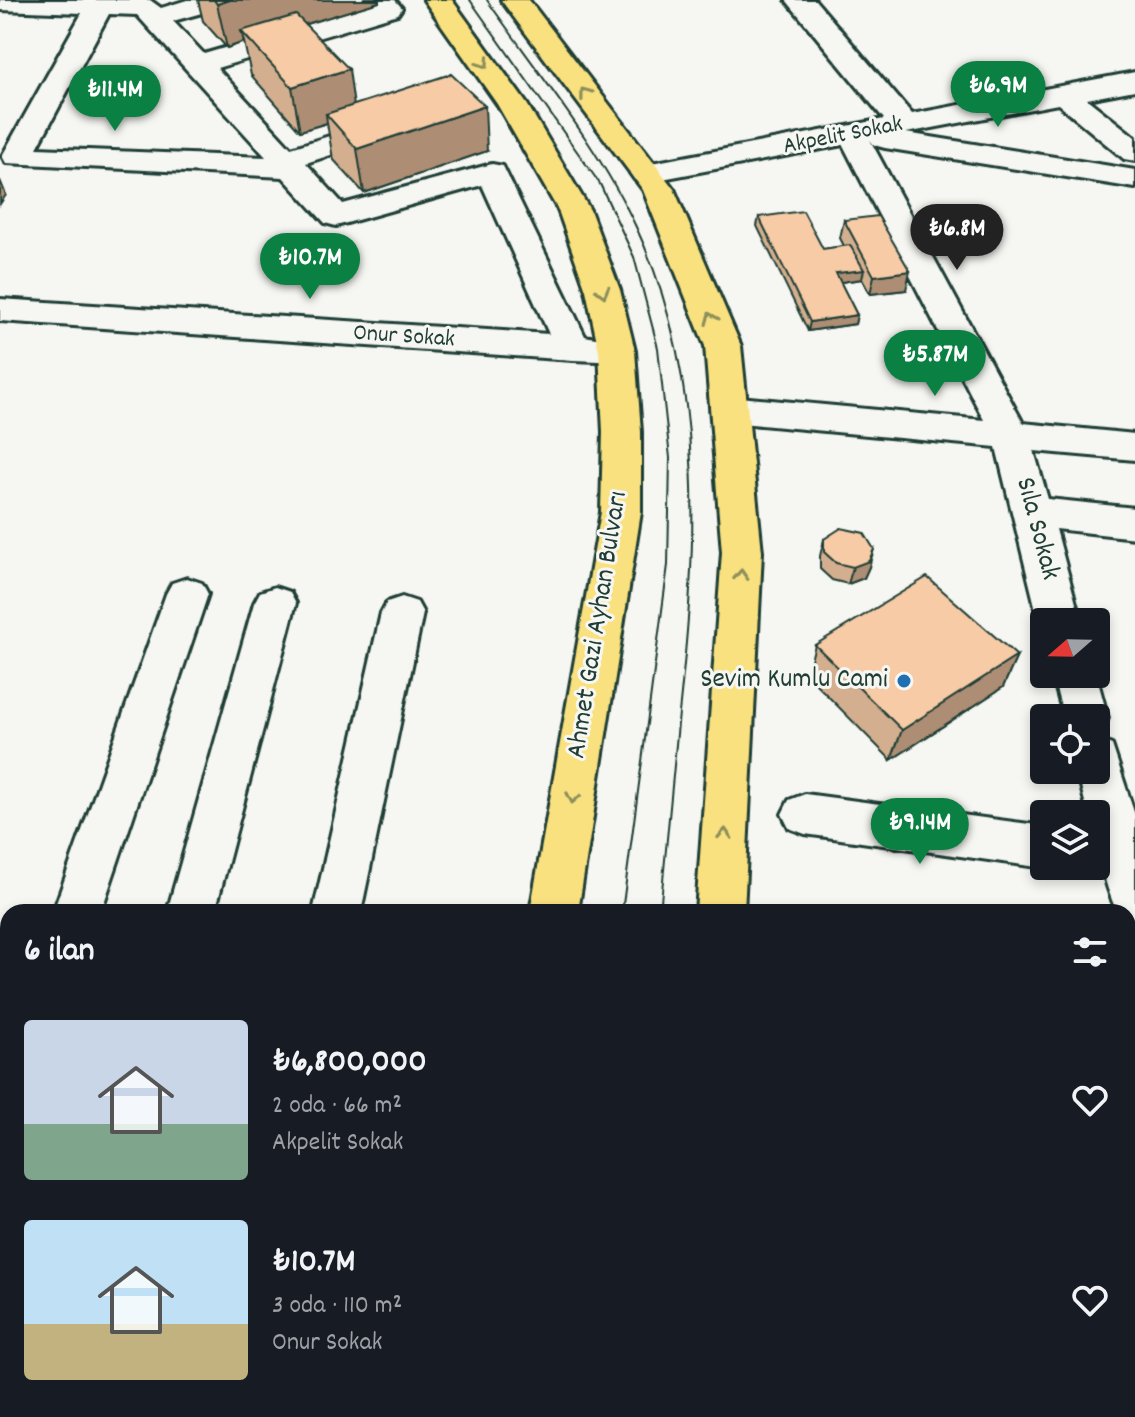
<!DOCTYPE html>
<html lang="tr">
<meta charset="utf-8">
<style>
:root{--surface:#171b24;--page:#242831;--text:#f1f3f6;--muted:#9ea1a6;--accent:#0b8043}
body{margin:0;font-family:Dekko,sans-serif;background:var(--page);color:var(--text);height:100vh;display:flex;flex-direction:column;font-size:30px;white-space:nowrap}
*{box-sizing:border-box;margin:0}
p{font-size:26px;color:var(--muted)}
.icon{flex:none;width:44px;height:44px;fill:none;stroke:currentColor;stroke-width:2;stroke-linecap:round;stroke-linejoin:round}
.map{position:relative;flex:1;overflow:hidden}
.sheet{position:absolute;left:0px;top:904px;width:1136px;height:514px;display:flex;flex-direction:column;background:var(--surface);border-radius:24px 24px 0 0;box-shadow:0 4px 12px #0003}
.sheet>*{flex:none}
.needle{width:52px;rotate:250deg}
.tools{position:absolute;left:1030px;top:608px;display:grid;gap:16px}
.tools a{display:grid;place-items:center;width:80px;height:80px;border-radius:8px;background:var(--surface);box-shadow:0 4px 12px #0003;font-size:40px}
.price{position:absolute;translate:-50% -68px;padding:0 18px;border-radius:28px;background:var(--accent);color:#fff;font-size:26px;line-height:52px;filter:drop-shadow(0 2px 4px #0008)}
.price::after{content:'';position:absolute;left:50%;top:48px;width:24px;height:18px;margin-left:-12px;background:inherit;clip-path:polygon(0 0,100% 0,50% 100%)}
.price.on{background:#222;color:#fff}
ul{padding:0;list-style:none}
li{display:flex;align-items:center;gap:24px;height:200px;padding:0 24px}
li span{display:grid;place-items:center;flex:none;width:224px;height:160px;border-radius:8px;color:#555}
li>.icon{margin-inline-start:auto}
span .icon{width:96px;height:96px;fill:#fffc;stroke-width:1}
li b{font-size:34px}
h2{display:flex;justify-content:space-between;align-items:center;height:96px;padding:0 24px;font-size:34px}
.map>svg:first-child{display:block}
</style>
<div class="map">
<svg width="1135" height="1417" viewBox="0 0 1135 1417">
<rect width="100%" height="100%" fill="#f6f6f2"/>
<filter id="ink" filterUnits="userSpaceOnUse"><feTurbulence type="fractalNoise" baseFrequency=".0125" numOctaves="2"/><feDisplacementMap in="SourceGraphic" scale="16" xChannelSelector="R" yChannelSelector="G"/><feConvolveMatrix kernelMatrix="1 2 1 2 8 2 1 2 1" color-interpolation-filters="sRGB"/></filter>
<g filter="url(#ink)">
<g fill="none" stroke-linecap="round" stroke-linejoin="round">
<defs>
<g id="minor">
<path d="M0,0H150L161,8L187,0H231L227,6L173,21L204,54L369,5L365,0H395L402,8L398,14L217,68L291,148L377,121L388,118L399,121L403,127L399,133L306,163L343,204L492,164L503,166L585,336L611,341L616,349L611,357L598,361L573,360L0,321V299L549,334L482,185L336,226L325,223L283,177L6,163L2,156L82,13L0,10ZM109,14L137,15L266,157L37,148Z"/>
<path d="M786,0H815L912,114L1135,72V90L1087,99L1135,137V161L1124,159L1058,104L906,133L1135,170V188L885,148L874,145L870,140L1023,423L1135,434V460L1034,451L1048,499L1135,508V538L1056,529L1081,622H1044V631L1039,622L996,447L729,422L716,418L711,409L716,400L729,396L984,420L843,145L646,182L635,180L630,173L635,166L646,164L884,119Z"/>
<path d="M187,578L202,583L208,594L101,912H53L166,594L172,583Z"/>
<path d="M275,587L290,592L296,603L215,912H167L254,603L260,592Z"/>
<path d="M402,597L417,602L423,613L361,912H313L381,613L387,602Z"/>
<path d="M1052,674H1096L1108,718L1102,731L1096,733V718H1064Z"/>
<path d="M1096,739L1112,745L1135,815V921L1128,918V912H1117C1103,881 1096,848 1096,814H1088L1077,770H1096Z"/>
<path d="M805,794L1044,826V866H1049L1044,868L805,834L789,828L782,814L789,800Z"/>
<path d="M8,1085V1159L0,1162V1089Z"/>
<path d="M24,1410H84L82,1417H22Z"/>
<path d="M198,1410H258L257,1417H197Z"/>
</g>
<g id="major">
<path d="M424,0H452L527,104L590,210L620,290L635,351L641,432V512L578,912H530L601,512L603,432L599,351L586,290L558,210L497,104Z"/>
<path d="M501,0H529L674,189L741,346L762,552L744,912H696L722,552L705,346L643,190Z"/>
<path d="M445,1410H505L504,1417H444Z"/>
<rect x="649" y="1410" width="60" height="7"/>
</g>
</defs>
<!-- minor casing -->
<use href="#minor" stroke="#1f3d34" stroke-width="6"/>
<!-- major casing -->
<use href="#major" stroke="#1f3d34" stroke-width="6"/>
<!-- minor -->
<use href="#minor" fill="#f6f6f2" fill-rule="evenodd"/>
<!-- major -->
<use href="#major" fill="#fae180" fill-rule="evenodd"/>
<!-- tram -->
<g stroke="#1f3d34" stroke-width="2">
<path d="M470,0L600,184L634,257L658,348L670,458L668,565L622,912"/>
<path d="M487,0C536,70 601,150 636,227C708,381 697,548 679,713C672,780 666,846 660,912"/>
<path d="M557,1417L558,1410"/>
<path d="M604,1417L605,1410"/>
</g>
</g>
<!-- wall -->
<g fill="#d4af8f" stroke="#1f3d34" stroke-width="2">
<path d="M198,0H379V2L305,24L354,106L487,151L364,193L333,159L327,123L300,131L251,75L244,42L227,48L203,21Z"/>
<path d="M759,217L823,249L844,246L840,238L844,220L906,290L870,294L862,279L840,282L857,315L855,324L808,331L757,226Z"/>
<path d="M824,539L869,567L864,578L848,584L832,580L820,569V556Z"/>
<path d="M815,645L1017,656L1003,687L891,760L807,675Z"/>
</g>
<!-- shaded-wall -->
<g fill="#ad8e74" stroke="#1f3d34" stroke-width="2">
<path d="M230,0H379V2L250,41L241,31L244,42L227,48L217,4Z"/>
<path d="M349,69L355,114H326L327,123L300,131L292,87Z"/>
<path d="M485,106L487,151L364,193L357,149Z"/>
<path d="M0,180L6,195L0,204Z"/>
<path d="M864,270L862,279L834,283L836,273Z"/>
<path d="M910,271L906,290L870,294L874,276Z"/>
<path d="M857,315L855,324L808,331L810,322Z"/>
<path d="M874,549L869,567L864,578L848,584L853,567Z"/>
<path d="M1017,656L1003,687L891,760L902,730Z"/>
</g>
<!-- building -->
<g fill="#f7cba6" stroke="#1f3d34" stroke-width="2">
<path d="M214,0H230L217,4Z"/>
<path d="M296,15L349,69L292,87L241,31Z"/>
<path d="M451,74L485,106L357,149L326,114Z"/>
<path d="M803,211L823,249L850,245L864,270L836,273L857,315L810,322L759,217Z"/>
<path d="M878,216L910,271L874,276L844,220Z"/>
<path d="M841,528L864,533L874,549L869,561L853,567L836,563L824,552V539Z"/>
<path d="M927,577L1017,656L902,730L815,645Z"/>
</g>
<!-- one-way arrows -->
<defs><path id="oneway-chevron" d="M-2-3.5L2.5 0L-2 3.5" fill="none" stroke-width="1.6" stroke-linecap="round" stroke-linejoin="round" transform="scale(2)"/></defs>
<g stroke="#8c8f5a">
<use href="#oneway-chevron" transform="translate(484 63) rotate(56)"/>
<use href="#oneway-chevron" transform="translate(585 93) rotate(-127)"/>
<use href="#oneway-chevron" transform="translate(603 292) rotate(75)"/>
<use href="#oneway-chevron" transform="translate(711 318) rotate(-113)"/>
<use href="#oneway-chevron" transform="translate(741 575) rotate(-87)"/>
<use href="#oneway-chevron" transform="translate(573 798) rotate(100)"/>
<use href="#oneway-chevron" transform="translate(725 834) rotate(-87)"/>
</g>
</g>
<!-- markers -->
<circle fill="#1f6fb2" stroke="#f6f6f2" stroke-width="3" cx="904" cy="681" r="8"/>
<g text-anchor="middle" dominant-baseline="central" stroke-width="6" stroke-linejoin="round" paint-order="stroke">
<!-- far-street labels -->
<g font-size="24" fill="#1f3d34" stroke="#f6f6f2">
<text transform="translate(843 136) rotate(-11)">Akpelit Sokak</text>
<text transform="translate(404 337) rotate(4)">Onur Sokak</text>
</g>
<!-- street labels -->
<g font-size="28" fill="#1f3d34" stroke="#f6f6f2">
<text transform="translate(1036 529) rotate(75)">Sıla Sokak</text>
<text transform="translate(599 625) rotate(-81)">Ahmet Gazi Ayhan Bulvarı</text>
</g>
<!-- poi labels -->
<g font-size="28" fill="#1f3d34" stroke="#f6f6f2" text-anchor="end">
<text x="888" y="681">Sevim Kumlu Cami</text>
</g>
</g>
</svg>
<div class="tools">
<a><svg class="needle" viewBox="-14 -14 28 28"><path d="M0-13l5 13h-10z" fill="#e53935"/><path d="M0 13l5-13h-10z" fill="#9ea1a6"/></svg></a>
<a><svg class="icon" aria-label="locate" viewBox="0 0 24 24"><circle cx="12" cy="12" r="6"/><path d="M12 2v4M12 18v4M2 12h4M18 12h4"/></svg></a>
<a><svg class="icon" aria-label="layers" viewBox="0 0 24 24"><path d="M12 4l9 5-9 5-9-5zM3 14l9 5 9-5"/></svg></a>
</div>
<b class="price" style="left:998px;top:129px">₺6.9M</b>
<b class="price" style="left:115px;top:133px">₺11.4M</b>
<b class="price on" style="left:957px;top:272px">₺6.8M</b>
<b class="price" style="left:310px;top:301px">₺10.7M</b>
<b class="price" style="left:935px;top:398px">₺5.87M</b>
<b class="price" style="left:920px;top:866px">₺9.14M</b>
<section class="sheet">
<h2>6 ilan<svg class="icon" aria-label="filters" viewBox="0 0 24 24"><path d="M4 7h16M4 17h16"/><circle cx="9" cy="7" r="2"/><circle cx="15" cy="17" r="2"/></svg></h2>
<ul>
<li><span style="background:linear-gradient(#c9d6e8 65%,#7fa58c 0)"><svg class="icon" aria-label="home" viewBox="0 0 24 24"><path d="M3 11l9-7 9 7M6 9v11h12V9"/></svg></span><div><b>₺6,800,000</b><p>2 oda · 66 m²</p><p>Akpelit Sokak</p></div><svg class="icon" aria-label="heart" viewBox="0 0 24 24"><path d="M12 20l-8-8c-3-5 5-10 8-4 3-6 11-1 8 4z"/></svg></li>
<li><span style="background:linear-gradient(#bfe0f5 65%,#c2b280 0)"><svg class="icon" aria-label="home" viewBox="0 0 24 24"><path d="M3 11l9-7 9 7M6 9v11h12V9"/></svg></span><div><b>₺10.7M</b><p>3 oda · 110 m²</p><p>Onur Sokak</p></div><svg class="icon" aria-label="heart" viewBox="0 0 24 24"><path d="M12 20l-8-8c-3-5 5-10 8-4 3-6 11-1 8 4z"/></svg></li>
</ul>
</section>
</div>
